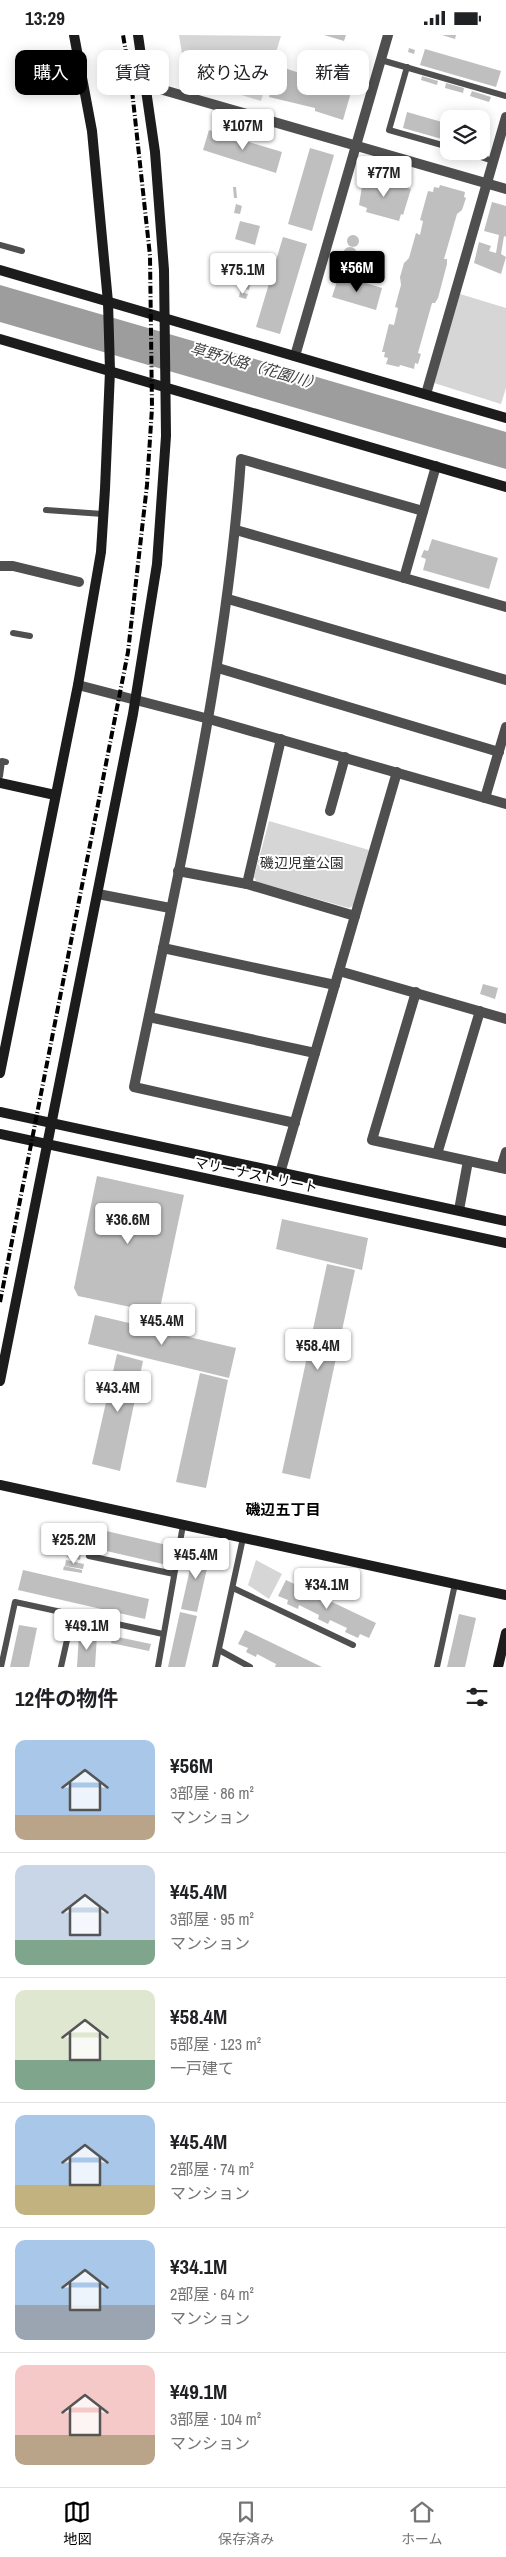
<!DOCTYPE html>
<html lang="ja">
<meta charset="utf-8">
<style>
:root{--surface:#fff;--page:#f2f2f2;--text:#202124;--muted:#757577;--line:#e0e0e0;--accent:#000}
body{margin:0;font-family:"Archivo Narrow","Noto Sans JP",sans-serif;background:var(--page);color:var(--text);height:100vh;display:flex;flex-direction:column;font-size:19px;white-space:nowrap}
*{box-sizing:border-box;margin:0}
p{font-size:16px;color:var(--muted)}
.icon{flex:none;width:28px;height:28px;fill:none;stroke:currentColor;stroke-width:2;stroke-linecap:round;stroke-linejoin:round}
.map{position:relative;height:1632px;overflow:hidden}
.sheet{display:flex;flex-direction:column;background:var(--surface);flex:1}
.sheet>*{flex:none}
.top-card{position:absolute;left:15px;top:15px;width:476px;height:45px;display:flex;gap:10px}
.tools{position:absolute;left:440px;top:75px;display:grid;gap:10px}
.tools a{display:grid;place-items:center;width:50px;height:50px;border-radius:10px;background:var(--surface);box-shadow:0 2px 12px #0003;font-size:25px}
.price{position:absolute;translate:-50% -42px;padding:0 11px;border-radius:5px;background:#fff;color:#222;font-size:16px;line-height:32px;filter:drop-shadow(0 1px 2px #0008)}
.price::after{content:'';position:absolute;left:50%;top:30px;width:15px;height:11px;margin-left:-8px;background:inherit;clip-path:polygon(0 0,100% 0,50% 100%)}
.price.current{background:var(--accent);color:#fff}
ul{padding:0;list-style:none}
li{display:flex;align-items:center;gap:15px;height:125px;padding:0 15px}
li+li{border-top:1px solid var(--line)}
li span{display:grid;place-items:center;flex:none;width:140px;height:100px;border-radius:10px;color:#555}
li>.icon{margin-inline-start:auto}
span .icon{width:60px;height:60px;fill:#fffc;stroke-width:1}
li b{font-size:21px}
h2{display:flex;justify-content:space-between;align-items:center;height:60px;padding:0 15px;font-size:21px}
.pill{padding:0 18px;border-radius:10px;background:var(--surface);box-shadow:0 2px 12px #0003;font-size:18px;line-height:45px}
.pill.current{background:var(--accent);color:#fff}
.status{display:flex;justify-content:space-between;align-items:center;height:35px;padding:0 25px;background:var(--surface);direction:ltr}
.status svg{height:14px;fill:currentColor}
.tabs{display:flex;justify-content:space-around;align-items:center;height:70px;border-top:1px solid var(--line);background:var(--surface);font-size:14px;color:var(--muted)}
.tabs a{display:grid;justify-items:center;gap:2px}
.tabs .current{color:var(--accent)}
.map>svg:first-child{display:block}
</style>
<div class="status"><b>13:29</b><svg viewBox="0 0 49 12"><path d="M0 12V9h3v3zM5 12V6h3v6zM10 12V3h3v9zM15 12V0h3v12zM26 1h20v11H26zM47 4h2v5h-2z"/></svg></div>
<div class="map">
<svg width="506" height="1632" viewBox="0 0 506 1632">
<rect width="100%" height="100%" fill="#fff"/>
<!-- green -->
<g fill="#d6d6d6">
<path d="M179,0L281,1L261,66L186,43Z"/>
<path d="M460,259L506,273V353L501,369L434,348Z"/>
<path d="M269,786L369,815L354,870L349,873L257,847L254,842Z"/>
<path d="M256,1525L282,1539L269,1564L248,1550Z"/>
</g>
<!-- water -->
<path fill="#9d9d9d" d="M0,250L506,397V434L0,287Z"/>
<!-- building -->
<g fill="#bfbfbf">
<path d="M324,0H346L344,6Z"/>
<path d="M442,0H456L455,4Z"/>
<path d="M409,13L415,15L414,19L408,17Z"/>
<path d="M425,14L501,36L496,52L420,30Z"/>
<path d="M332,17L360,26L343,85L315,76V73L269,62L278,31L309,41L305,53L320,57Z"/>
<path d="M422,41L438,46L437,50L421,45Z"/>
<path d="M446,48L464,53L463,58L445,53Z"/>
<path d="M472,56L491,62L489,67L470,61Z"/>
<path d="M407,77L449,89V106L403,93Z"/>
<path d="M209,95L282,117L276,138L203,115Z"/>
<path d="M310,113L334,120L312,196L288,189Z"/>
<path d="M367,141L411,154L403,180L401,179L399,186L366,177L367,173L359,170L362,151L364,152Z"/>
<path d="M440,150L465,157L464,162L466,163L462,175L457,179L444,224H447V229L438,263L435,268H432L418,318L421,319L418,329L415,328L414,334L400,330L399,332L386,329L388,323L384,322L385,317H382L389,289L394,290L398,273L395,272L401,250L400,242L404,228L409,223L416,198L420,200L423,186L420,185L428,156L433,157L434,152L439,153Z"/>
<path d="M233,152H236L237,163H234Z"/>
<path d="M492,167L506,171V202L504,201L501,219L506,222L501,239L474,228L479,207L491,211L489,216L496,218L499,200L484,196Z"/>
<path d="M236,169L242,171L240,179L234,178Z"/>
<path d="M240,186L260,191L255,210L235,204Z"/>
<circle cx="353" cy="206" r="6"/>
<path d="M283,202L307,209L280,299L256,292Z"/>
<circle cx="350" cy="219" r="7"/>
<path d="M252,221L259,223L257,228L250,226Z"/>
<circle cx="345" cy="233" r="6"/>
<path d="M249,229L256,231L255,236L248,234Z"/>
<path d="M246,239L253,241L252,246L244,244Z"/>
<path d="M339,240L382,253L376,275L332,262Z"/>
<path d="M243,248L250,250L249,255L242,253Z"/>
<path d="M240,257L248,259L246,264L239,262Z"/>
<path d="M432,504L498,523L489,554L423,535L426,524L421,522L424,515L428,516Z"/>
<path d="M483,949L498,953L495,964L480,959Z"/>
<path d="M97,1141L184,1160L159,1278L78,1261L74,1253Z"/>
<path d="M282,1184L368,1203L362,1235L276,1214Z"/>
<path d="M327,1229L355,1235L310,1444L282,1438Z"/>
<path d="M95,1280L236,1313L229,1343L88,1309Z"/>
<path d="M117,1319L143,1326L120,1436L92,1429Z"/>
<path d="M200,1338L228,1345L206,1453L176,1447Z"/>
<path d="M74,1491L85,1494L82,1510L70,1507Z"/>
<path d="M89,1492L171,1511L167,1530L85,1511Z"/>
<path d="M195,1512L211,1516L197,1577L181,1574Z"/>
<path d="M69,1515L81,1518L80,1525L67,1522Z"/>
<path d="M66,1525L84,1529L83,1534L65,1531Z"/>
<path d="M64,1531L82,1535V1538L63,1535Z"/>
<path d="M23,1535L149,1564L145,1584L18,1555Z"/>
<path d="M286,1545L376,1588L369,1603L360,1599L358,1603L345,1597L347,1593L330,1585L328,1589L318,1584L319,1580L299,1570L298,1574L287,1569L288,1565L278,1561Z"/>
<path d="M180,1577L197,1581L185,1632H168Z"/>
<path d="M459,1579L476,1583L465,1632H447Z"/>
<path d="M19,1590L37,1593L29,1632H10Z"/>
<path d="M245,1595L322,1632H275L276,1629L257,1619L256,1622L246,1617L248,1613L238,1609Z"/>
<path d="M79,1599L97,1600L95,1632H77Z"/>
<path d="M113,1601L151,1609L149,1616L111,1608Z"/>
</g>
<g fill="none" stroke-linecap="round" stroke-linejoin="round">
<!-- lane -->
<g stroke="#4f4f4f" stroke-width="6">
<path d="M381,25L506,61"/>
<path d="M407,32L389,95L449,112"/>
<path d="M462,116L493,126"/>
<path d="M0,210L22,216"/>
<path d="M46,475L103,479"/>
<path d="M13,598L30,601"/>
<path d="M0,741L2,726L6,727"/>
<path d="M89,1521L174,1539"/>
<path d="M233,1553L353,1610"/>
<path d="M219,1615L250,1632"/>
<path d="M1,1632L15,1567L163,1599"/>
<path d="M61,1632L73,1578"/>
<path d="M158,1632L183,1490"/>
<path d="M215,1632L243,1503"/>
<path d="M437,1632L455,1549"/>
</g>
<!-- street -->
<g stroke="#4f4f4f" stroke-width="10">
<path d="M146,50L506,154"/>
<path d="M295,321L388,0"/>
<path d="M426,359L506,82"/>
<path d="M236,495L506,572"/>
<path d="M0,531H13L79,547"/>
<path d="M404,543L436,431"/>
<path d="M228,564L506,645"/>
<path d="M218,633L499,717"/>
<path d="M78,650L209,684L506,769"/>
<path d="M485,763L506,692"/>
<path d="M330,776L345,722"/>
<path d="M178,836L247,849L355,881"/>
<path d="M247,849L281,704"/>
<path d="M98,859L170,873"/>
<path d="M163,913L335,950"/>
<path d="M339,936L506,984"/>
<path d="M416,957L372,1105L506,1134"/>
<path d="M149,982L315,1018"/>
<path d="M295,1088L134,1052C177,844 226,636 241,424L423,476"/>
<path d="M437,1119L480,976"/>
<path d="M501,1133L506,1117"/>
<path d="M280,1138L397,737"/>
<path d="M459,1175L468,1126"/>
</g>
<!-- secondary -->
<g stroke="#1c1c1c" stroke-width="10">
<path d="M0,235L506,383"/>
<path d="M0,304L506,452"/>
<path d="M0,748L55,760"/>
<path d="M0,1038L78,650L101,517L105,454L110,336L108,267L92,96L74,0"/>
<path d="M0,1077L506,1186"/>
<path d="M0,1099L506,1208"/>
<path d="M0,1346L133,679L157,529L166,401L164,235L155,117L138,0"/>
<path d="M0,1450L506,1560"/>
<path d="M498,1632L506,1598"/>
</g>
<!-- rail -->
<path stroke="#000" stroke-width="4" stroke-dasharray="8 2.5 1 2.5" stroke-linecap="butt" d="M0,1267L128,617L147,450L152,373L150,221L131,46L123,0"/>
</g>
<g text-anchor="middle" dominant-baseline="central" stroke-width="4" stroke-linejoin="round" paint-order="stroke">
<!-- park labels -->
<g font-size="14" fill="#2d2d2d" stroke="#fff">
<text x="302" y="828">磯辺児童公園</text>
</g>
<!-- street labels -->
<g font-size="14" fill="#000" stroke="#fff">
<text transform="translate(256 1140) rotate(12)">マリーナストリート</text>
</g>
<!-- water labels -->
<g font-size="15" font-style="italic" fill="#3e3e3e" stroke="#fff">
<text transform="translate(256 331) rotate(16)">草野水路（花園川）</text>
</g>
<!-- neighbourhood labels -->
<g font-size="15" font-weight="bold" fill="#000" stroke="#fff">
<text x="283" y="1474">磯辺五丁目</text>
</g>
</g>
</svg>
<div class="tools">
<a><svg class="icon" aria-label="layers" viewBox="0 0 24 24"><path d="M12 4l9 5-9 5-9-5zM3 14l9 5 9-5"/></svg></a>
</div>
<b class="price" style="left:243px;top:116px">¥107M</b>
<b class="price" style="left:384px;top:163px">¥77M</b>
<b class="price current" style="left:357px;top:258px">¥56M</b>
<b class="price" style="left:243px;top:260px">¥75.1M</b>
<b class="price" style="left:128px;top:1210px">¥36.6M</b>
<b class="price" style="left:162px;top:1311px">¥45.4M</b>
<b class="price" style="left:318px;top:1336px">¥58.4M</b>
<b class="price" style="left:118px;top:1378px">¥43.4M</b>
<b class="price" style="left:74px;top:1530px">¥25.2M</b>
<b class="price" style="left:196px;top:1545px">¥45.4M</b>
<b class="price" style="left:327px;top:1575px">¥34.1M</b>
<b class="price" style="left:87px;top:1616px">¥49.1M</b>
<div class="top-card">
<a class="pill current">購入</a>
<a class="pill">賃貸</a>
<a class="pill">絞り込み</a>
<a class="pill">新着</a>
</div>
</div>
<section class="sheet">
<h2>12件の物件<svg class="icon" aria-label="filters" viewBox="0 0 24 24"><path d="M4 7h16M4 17h16"/><circle cx="9" cy="7" r="2"/><circle cx="15" cy="17" r="2"/></svg></h2>
<ul>
<li><span style="background:linear-gradient(#a9c7e8 75%,#b9a48a 0)"><svg class="icon" aria-label="home" viewBox="0 0 24 24"><path d="M3 11l9-7 9 7M6 9v11h12V9"/></svg></span><div><b>¥56M</b><p>3部屋 · 86 m²</p><p>マンション</p></div></li>
<li><span style="background:linear-gradient(#c9d6e8 75%,#7fa58c 0)"><svg class="icon" aria-label="home" viewBox="0 0 24 24"><path d="M3 11l9-7 9 7M6 9v11h12V9"/></svg></span><div><b>¥45.4M</b><p>3部屋 · 95 m²</p><p>マンション</p></div></li>
<li><span style="background:linear-gradient(#dfe7d0 70%,#7fa58c 0)"><svg class="icon" aria-label="home" viewBox="0 0 24 24"><path d="M3 11l9-7 9 7M6 9v11h12V9"/></svg></span><div><b>¥58.4M</b><p>5部屋 · 123 m²</p><p>一戸建て</p></div></li>
<li><span style="background:linear-gradient(#a9c7e8 70%,#c2b280 0)"><svg class="icon" aria-label="home" viewBox="0 0 24 24"><path d="M3 11l9-7 9 7M6 9v11h12V9"/></svg></span><div><b>¥45.4M</b><p>2部屋 · 74 m²</p><p>マンション</p></div></li>
<li><span style="background:linear-gradient(#a9c7e8 65%,#9aa5b1 0)"><svg class="icon" aria-label="home" viewBox="0 0 24 24"><path d="M3 11l9-7 9 7M6 9v11h12V9"/></svg></span><div><b>¥34.1M</b><p>2部屋 · 64 m²</p><p>マンション</p></div></li>
<li><span style="background:linear-gradient(#f6c9c9 70%,#b9a48a 0)"><svg class="icon" aria-label="home" viewBox="0 0 24 24"><path d="M3 11l9-7 9 7M6 9v11h12V9"/></svg></span><div><b>¥49.1M</b><p>3部屋 · 104 m²</p><p>マンション</p></div></li>
</ul>
</section>
<nav class="tabs">
<a class="current"><svg class="icon" aria-label="map" viewBox="0 0 24 24"><path d="M3 6l6-2 6 2 6-2v14l-6 2-6-2-6 2zM9 4v14M15 6v14"/></svg>地図</a>
<a><svg class="icon" aria-label="saved" viewBox="0 0 24 24"><path d="M7 4h10v16l-5-4-5 4z"/></svg>保存済み</a>
<a><svg class="icon" aria-label="home" viewBox="0 0 24 24"><path d="M3 11l9-7 9 7M6 9v11h12V9"/></svg>ホーム</a>
</nav>
